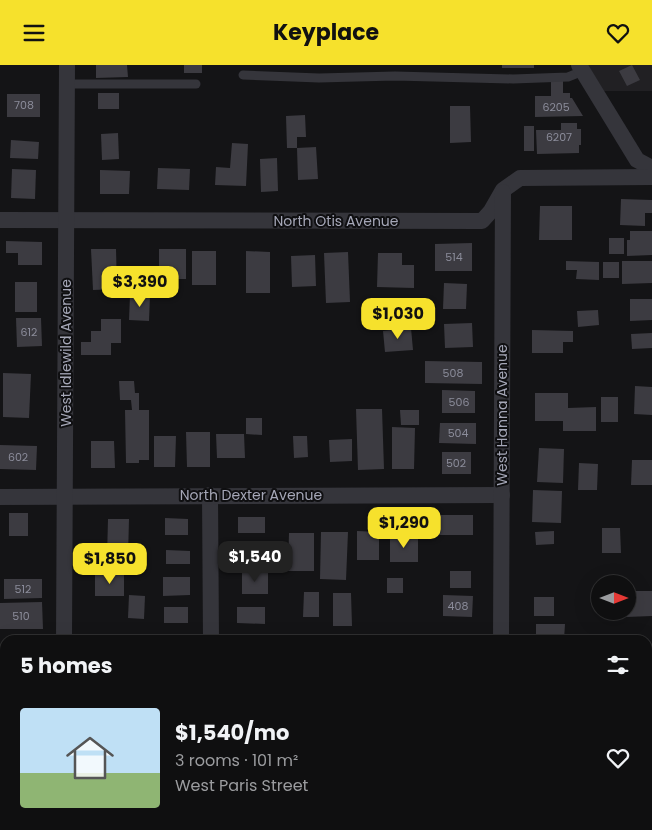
<!DOCTYPE html>
<meta charset="utf-8">
<style>
:root{--surface:#0f0f10;--page:#181819;--text:#f1f3f6;--muted:#9b9c9f;--line:#2f2f30;--accent:#f6e12c}
body{margin:0;font-family:Poppins,sans-serif;background:var(--page);color:var(--text);height:100vh;display:flex;flex-direction:column;font-size:19px;white-space:nowrap}
*{box-sizing:border-box;margin:0}
p{font-size:16px;color:var(--muted)}
.icon{flex:none;width:28px;height:28px;fill:none;stroke:currentColor;stroke-width:2;stroke-linecap:round;stroke-linejoin:round}
.map{position:relative;flex:1;overflow:hidden}
.panel{position:absolute;left:0px;top:570px;width:652px;height:195px;display:flex;flex-direction:column;background:var(--surface);border-radius:15px 15px 0 0;box-shadow:0 5px 20px #0002,0 0 0 1px var(--line)}
.panel>*{flex:none}
.needle{width:32px;rotate:90deg}
.tools{position:absolute;left:591px;top:510px;display:grid;gap:10px}
.tools a{display:grid;place-items:center;width:45px;height:45px;border-radius:50%;background:var(--surface);box-shadow:0 5px 20px #0002,0 0 0 1px var(--line);font-size:25px}
.price{position:absolute;translate:-50% -42px;padding:0 11px;border-radius:10px;background:var(--accent);color:#111;font-size:16px;line-height:32px;filter:drop-shadow(0 1px 2px #0008)}
.price::after{content:'';position:absolute;left:50%;top:30px;width:15px;height:11px;margin-left:-8px;background:inherit;clip-path:polygon(0 0,100% 0,50% 100%)}
.price.active{background:#222;color:#fff}
ul{padding:0;list-style:none}
li{display:flex;align-items:center;gap:15px;height:125px;padding:0 20px}
li+li{border-top:1px solid var(--line)}
li span{display:grid;place-items:center;flex:none;width:140px;height:100px;border-radius:5px;color:#555}
li>.icon{margin-inline-start:auto}
span .icon{width:60px;height:60px;fill:#fffc;stroke-width:1}
li b{font-size:21px}
h2{display:flex;justify-content:space-between;align-items:center;height:60px;padding:0 20px;font-size:21px}
header{display:flex;justify-content:space-between;align-items:center;height:65px;padding:0 20px;background:var(--accent);color:#111;font-size:22px;font-weight:700}
.map>svg:first-child{display:block}
</style>
<header><svg class="icon" aria-label="menu" viewBox="0 0 24 24"><path d="M4 6h16M4 12h16M4 18h16"/></svg>Keyplace<svg class="icon" aria-label="heart" viewBox="0 0 24 24"><path d="M12 20l-8-8c-3-5 5-10 8-4 3-6 11-1 8 4z"/></svg></header>
<div class="map">
<svg width="652" height="765" viewBox="0 0 652 765">
<rect width="100%" height="100%" fill="#141416"/>
<!-- built -->
<path fill="#212023" d="M588,0H652V26H604Z"/>
<!-- building -->
<g fill="#3c3b41">
<path d="M96,0H127L128,12L96,13Z"/>
<rect x="184" y="0" width="18" height="8"/>
<rect x="502" y="0" width="32" height="3"/>
<path d="M632,0L640,15L627,21L619,6Z"/>
<path d="M551,16H563V28H570V33H572L583,51L535,52V31H551Z"/>
<rect x="98" y="28" width="21" height="16"/>
<rect x="7" y="29" width="33" height="23"/>
<path d="M450,41H470L471,77L450,78Z"/>
<path d="M305,50L306,72H297V83L316,82L318,114L298,115L297,83H287L286,51Z"/>
<path d="M561,58H577V64H581V80H579V88L537,89L536,65H561Z"/>
<rect x="524" y="61" width="10" height="25"/>
<path d="M118,68L119,94L102,95L101,69Z"/>
<path d="M11,75L39,77L38,94L10,93Z"/>
<path d="M232,78L248,79L246,121L215,120L216,102L230,103Z"/>
<path d="M277,93L278,126L261,127L260,94Z"/>
<path d="M158,103L190,104L189,125L157,124Z"/>
<path d="M12,104L36,105L35,134L11,133Z"/>
<path d="M100,105L130,106L129,129H100Z"/>
<path d="M621,134L652,135V148H645V161L620,160Z"/>
<path d="M540,141H572V175H539Z"/>
<path d="M630,166H652V190L627,191V175H630Z"/>
<rect x="609" y="173" width="15" height="16"/>
<path d="M6,176L42,177V200H18V188H6Z"/>
<path d="M472,178V206H435V179Z"/>
<path d="M91,184H116L117,224L93,225Z"/>
<path d="M159,184H186V214H177V224H168V214H159Z"/>
<rect x="192" y="186" width="24" height="34"/>
<path d="M246,186L270,187V228H246Z"/>
<path d="M348,187L350,237L326,238L324,188Z"/>
<path d="M378,188H402V200H414V223L377,222Z"/>
<path d="M315,190L316,221L292,222L291,191Z"/>
<path d="M566,196L599,197V215L576,214L577,205H566Z"/>
<path d="M622,196H652V218L622,219Z"/>
<rect x="603" y="197" width="16" height="16"/>
<rect x="15" y="217" width="22" height="30"/>
<path d="M444,218L467,219L466,244H443Z"/>
<path d="M130,230H150L149,256L129,255Z"/>
<path d="M630,234H652V255L630,256Z"/>
<path d="M598,245L599,260L578,262L577,246Z"/>
<path d="M16,253H41L42,281L17,282Z"/>
<path d="M101,254H121V278H111V290H81V277H91V266H101Z"/>
<path d="M472,258L473,282L445,283L444,259Z"/>
<path d="M411,263L413,285L385,287L383,266Z"/>
<path d="M532,265L573,266V277H563V288H532Z"/>
<path d="M652,268V283L632,284L631,269Z"/>
<path d="M425,296L482,297V319L425,318Z"/>
<path d="M3,308L31,309L29,353L3,352Z"/>
<path d="M119,316H134L135,328H139V345H149V395H139V398H126L125,345H132L131,335H120Z"/>
<path d="M635,321L652,322V350L634,349Z"/>
<path d="M442,325L475,326V348H442Z"/>
<path d="M535,328H568V343L596,342V366H563V356H535Z"/>
<rect x="601" y="332" width="17" height="25"/>
<path d="M356,344H382L384,404L358,405Z"/>
<path d="M400,345H419V360H401Z"/>
<path d="M246,353H262V370L246,369Z"/>
<path d="M440,358H476V379L439,378Z"/>
<path d="M392,362L415,363L414,404H392Z"/>
<path d="M186,367H210V402H187Z"/>
<path d="M216,369H244L245,393H217Z"/>
<path d="M154,371H176L175,402H154Z"/>
<path d="M293,371H307L308,392L294,393Z"/>
<path d="M352,374V396L330,397L329,375Z"/>
<path d="M91,376H114L115,403H91Z"/>
<path d="M0,380L37,381L36,405L0,404Z"/>
<path d="M539,383L564,384L563,418L537,417Z"/>
<rect x="442" y="387" width="29" height="22"/>
<path d="M632,395H652V420H631Z"/>
<path d="M579,398L598,399L597,425H578Z"/>
<path d="M533,425L562,426L561,458L532,457Z"/>
<rect x="9" y="448" width="19" height="23"/>
<rect x="428" y="450" width="45" height="20"/>
<rect x="238" y="452" width="27" height="16"/>
<path d="M165,453L188,454V470H165Z"/>
<path d="M108,454H129L128,492H107Z"/>
<path d="M602,463H620L621,488H602Z"/>
<path d="M357,466L379,467V495H357Z"/>
<path d="M554,466V479L536,480L535,467Z"/>
<path d="M321,467H348L346,515L320,514Z"/>
<path d="M289,468H314V506H288Z"/>
<rect x="390" y="470" width="28" height="27"/>
<path d="M240,479H267L266,500H239Z"/>
<path d="M166,485L190,486V499H166Z"/>
<rect x="450" y="506" width="21" height="17"/>
<path d="M242,507L268,508V529H242Z"/>
<rect x="95" y="508" width="29" height="23"/>
<path d="M163,512H190V530L163,531Z"/>
<rect x="387" y="513" width="16" height="15"/>
<path d="M4,514H42V533L4,534Z"/>
<path d="M628,526H652V551L626,552V546H628Z"/>
<path d="M304,527H319V552H303Z"/>
<path d="M333,528H351L352,561H333Z"/>
<path d="M129,530L145,531L144,554L128,553Z"/>
<path d="M443,530L473,531L472,552L443,551Z"/>
<rect x="534" y="532" width="20" height="19"/>
<path d="M42,537L43,564H0V538Z"/>
<rect x="164" y="542" width="24" height="16"/>
<path d="M237,542H265V559L237,558Z"/>
<path d="M536,559H565L564,575H536Z"/>
<rect x="237" y="570" width="34" height="5"/>
<rect x="0" y="657" width="5" height="21"/>
<rect x="648" y="727" width="4" height="20"/>
<path d="M648,753H652V765H625V760H648Z"/>
<rect x="105" y="760" width="29" height="5"/>
<path d="M161,760H193L192,765H161Z"/>
<rect x="291" y="760" width="20" height="5"/>
<rect x="335" y="760" width="20" height="5"/>
<rect x="391" y="760" width="20" height="5"/>
<path d="M235,761H276V765H236Z"/>
</g>
<g fill="none" stroke-linecap="round" stroke-linejoin="round">
<!-- lane -->
<g stroke="#35353b" stroke-width="9">
<path d="M243,10L319,13L395,11L513,14L568,12L583,6"/>
<path d="M67,19H196"/>
</g>
<!-- street -->
<g stroke="#35353b" stroke-width="16">
<path d="M579,0L637,95L652,103"/>
<path d="M0,155L482,156L491,146L503,125L520,113L652,112"/>
<path d="M210,430L211,575"/>
<path d="M0,432L502,430"/>
<path d="M64,575L67,0"/>
<path d="M501,575L503,127"/>
<path d="M648,704H652"/>
<path d="M0,707H5"/>
<path d="M63,765V760"/>
<path d="M212,765V760"/>
<path d="M500,765V760"/>
</g>
</g>
<g text-anchor="middle" dominant-baseline="central" stroke-width="4" stroke-linejoin="round" paint-order="stroke">
<!-- number labels -->
<g font-size="11" fill="#8b8c9a">
<text x="24" y="40">708</text>
<text x="556" y="42">6205</text>
<text x="559" y="72">6207</text>
<text x="454" y="192">514</text>
<text x="29" y="267">612</text>
<text x="453" y="308">508</text>
<text x="459" y="337">506</text>
<text x="458" y="368">504</text>
<text x="18" y="392">602</text>
<text x="456" y="398">502</text>
<text x="23" y="524">512</text>
<text x="458" y="541">408</text>
<text x="21" y="551">510</text>
</g>
<!-- street labels -->
<g font-size="14" fill="#a5a7b7" stroke="#0f0f11">
<text x="336" y="156">North Otis Avenue</text>
<text transform="translate(66 288) rotate(-90)">West Idlewild Avenue</text>
<text transform="translate(502 350) rotate(-90)">West Hanna Avenue</text>
<text x="251" y="430">North Dexter Avenue</text>
</g>
</g>
</svg>
<div class="tools">
<a><svg class="needle" viewBox="-14 -14 28 28"><path d="M0-13l5 13h-10z" fill="#e53935"/><path d="M0 13l5-13h-10z" fill="#9b9c9f"/></svg></a>
</div>
<b class="price" style="left:140px;top:243px">$3,390</b>
<b class="price" style="left:398px;top:275px">$1,030</b>
<b class="price" style="left:404px;top:484px">$1,290</b>
<b class="price active" style="left:255px;top:518px">$1,540</b>
<b class="price" style="left:110px;top:520px">$1,850</b>
<section class="panel">
<h2>5 homes<svg class="icon" aria-label="filters" viewBox="0 0 24 24"><path d="M4 7h16M4 17h16"/><circle cx="9" cy="7" r="2"/><circle cx="15" cy="17" r="2"/></svg></h2>
<ul>
<li><span style="background:linear-gradient(#bfe0f5 65%,#8fb573 0)"><svg class="icon" aria-label="home" viewBox="0 0 24 24"><path d="M3 11l9-7 9 7M6 9v11h12V9"/></svg></span><div><b>$1,540/mo</b><p>3 rooms · 101 m²</p><p>West Paris Street</p></div><svg class="icon" aria-label="heart" viewBox="0 0 24 24"><path d="M12 20l-8-8c-3-5 5-10 8-4 3-6 11-1 8 4z"/></svg></li>
</ul>
</section>
</div>
